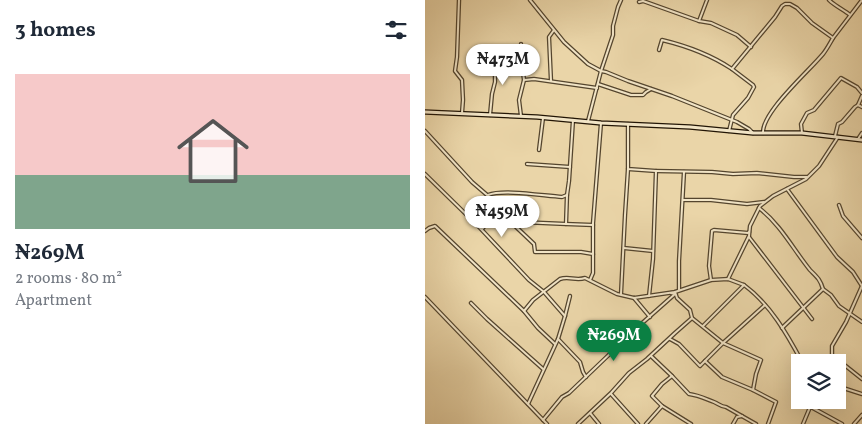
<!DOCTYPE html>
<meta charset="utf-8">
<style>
:root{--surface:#fff;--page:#f6f6f7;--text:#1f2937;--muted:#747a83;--accent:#0b8043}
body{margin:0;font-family:Vollkorn,serif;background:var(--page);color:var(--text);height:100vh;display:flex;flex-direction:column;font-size:19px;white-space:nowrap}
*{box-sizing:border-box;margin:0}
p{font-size:16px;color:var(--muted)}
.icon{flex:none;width:28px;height:28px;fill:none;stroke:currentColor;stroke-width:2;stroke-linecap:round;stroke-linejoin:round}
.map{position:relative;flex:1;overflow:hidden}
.panel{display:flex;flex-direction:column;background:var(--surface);width:425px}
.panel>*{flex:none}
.fabs{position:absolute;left:366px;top:354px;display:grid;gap:10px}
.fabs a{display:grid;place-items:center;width:55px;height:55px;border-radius:0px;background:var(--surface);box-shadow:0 5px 20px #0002;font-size:25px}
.price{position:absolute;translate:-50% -42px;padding:0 11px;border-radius:18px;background:#fff;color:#222;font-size:16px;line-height:32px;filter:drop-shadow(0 1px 2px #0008)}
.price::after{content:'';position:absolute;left:50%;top:30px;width:15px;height:11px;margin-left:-8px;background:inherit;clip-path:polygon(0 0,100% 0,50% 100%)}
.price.on{background:var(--accent);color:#fff}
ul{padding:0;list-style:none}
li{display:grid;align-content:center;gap:10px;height:265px;padding:0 15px}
li span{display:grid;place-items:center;height:155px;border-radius:0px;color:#555}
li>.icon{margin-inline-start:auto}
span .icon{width:90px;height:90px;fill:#fffc;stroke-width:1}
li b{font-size:21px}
h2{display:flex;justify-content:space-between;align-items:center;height:60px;padding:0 15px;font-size:21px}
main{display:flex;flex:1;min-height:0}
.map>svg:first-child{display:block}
</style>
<main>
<section class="panel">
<h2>3 homes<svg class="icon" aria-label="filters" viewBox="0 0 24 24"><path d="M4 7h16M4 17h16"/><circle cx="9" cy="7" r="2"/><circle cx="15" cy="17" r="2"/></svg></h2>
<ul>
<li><span style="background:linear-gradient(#f6c9c9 65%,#7fa58c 0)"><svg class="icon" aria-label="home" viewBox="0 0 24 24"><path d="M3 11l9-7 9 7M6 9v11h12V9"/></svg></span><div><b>₦269M</b><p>2 rooms · 80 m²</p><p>Apartment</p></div></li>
</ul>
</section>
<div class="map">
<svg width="437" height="424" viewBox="0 0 437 424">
<rect width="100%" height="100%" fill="#ead5a8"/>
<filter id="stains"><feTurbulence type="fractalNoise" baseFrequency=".004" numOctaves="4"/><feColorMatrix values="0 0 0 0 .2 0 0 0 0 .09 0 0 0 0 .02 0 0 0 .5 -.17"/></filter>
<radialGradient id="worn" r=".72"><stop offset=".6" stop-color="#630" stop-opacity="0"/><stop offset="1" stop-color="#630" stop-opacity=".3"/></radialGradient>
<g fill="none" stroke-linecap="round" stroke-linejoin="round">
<defs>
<g id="street">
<path d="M34,0L32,57L30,71L37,80L38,100L37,113"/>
<path d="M105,0L139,42L163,64L176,71L181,72L203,81L247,96L312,122L324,129L328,133"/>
<path d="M404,0C410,6 419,10 425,15"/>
<path d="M214,2L218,1L274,21L286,23L312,35L326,47"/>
<path d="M274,21L282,0"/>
<path d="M96,44V57L99,80L94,100L96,116"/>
<path d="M234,50L237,40C262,46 286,55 307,69"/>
<path d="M99,80L109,79L172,88"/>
<path d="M126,81L124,37L129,30"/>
<path d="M173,84L206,95H218L221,92L226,89"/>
<path d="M437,96L433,105L437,107"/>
<path d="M65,115L67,94L70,82V67L79,55"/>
<path d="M163,121L176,71L188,35V26L193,7L196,0"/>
<path d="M203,124V169L231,171L228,259L224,296"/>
<path d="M0,131L47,182L69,201L88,224L109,244L110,252H156L168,254V273L165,280"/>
<path d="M304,131L308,115L323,98L329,87L328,85L307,69L350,17L357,6L360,4H365L372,8L387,23L408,38L437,0"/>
<path d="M338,133C337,112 384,71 398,54C402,49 405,43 408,38"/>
<path d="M377,133L376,124L382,113L389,110L416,78L432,87L437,93"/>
<path d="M410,136L413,124L417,122L430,107L433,105"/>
<path d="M433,139L437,133"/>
<path d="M114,150L118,118"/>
<path d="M102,164L145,167"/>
<path d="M231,171L287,172L308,174L332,173L369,177H382"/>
<path d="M0,174L55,228L104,280L119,292L140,316"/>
<path d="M362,189L412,257L428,272L437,286"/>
<path d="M63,195C79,189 119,196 137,197L142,195L144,181L148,120"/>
<path d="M258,200H286L322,204L339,202"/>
<path d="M414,205L418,216L437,238"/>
<path d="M334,208C356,225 368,249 385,270C392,277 395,279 398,289"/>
<path d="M88,224L95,222L141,224L142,195"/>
<path d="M141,224L168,225"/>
<path d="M57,229L75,209"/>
<path d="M0,231L4,228L10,226L99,311L113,328L130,344"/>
<path d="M324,237L387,319"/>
<path d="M199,248L228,251"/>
<path d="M168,254V223L176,123"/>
<path d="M303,279L324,236L325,226L335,206L348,196L381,179L394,166L413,137"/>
<path d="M286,280L284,266L287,231L289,230L323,233L324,232"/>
<path d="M319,285C345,304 362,334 377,362"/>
<path d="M254,290V261L259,172"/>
<path d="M196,294L200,215L203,169"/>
<path d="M0,297L122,424"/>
<path d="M209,298L225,317"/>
<path d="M46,303L62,319L118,369"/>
<path d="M99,311L108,300L135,279C144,276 151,281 160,278L192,294L209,298L250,292L286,280L303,279L319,285L278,326"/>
<path d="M267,318L298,343L336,360L331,374L328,390"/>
<path d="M357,328L398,289L406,295L414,306L437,322"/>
<path d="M133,339L155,362L158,372L161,377"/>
<path d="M245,339L254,344L275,366L298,343L340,305"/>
<path d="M226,356L247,376"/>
<path d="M406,358L417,363L437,379"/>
<path d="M280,361L297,377L328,390L351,402L343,424"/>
<path d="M404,362L407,355V346L421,322L437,286"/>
<path d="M412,386L437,394"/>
<path d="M186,394L213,424"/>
<path d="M103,404L133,339L140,316L145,296"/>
<path d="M237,406L227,396L237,384L247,376L264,394C273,395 281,399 289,402C294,404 296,407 301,407L331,424"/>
<path d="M386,407L417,424"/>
<path d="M165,413L174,424"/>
<path d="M118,420L137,397L144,393L215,325L250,294L246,293"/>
<path d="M153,424L186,393L204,373L222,359L250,333L267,318L265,310L252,298L250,292"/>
<path d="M221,424L237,406L266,424"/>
<path d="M308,424L312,417L317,416"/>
<path d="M378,424L388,400"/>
<path d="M429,424L437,415"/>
</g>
<path id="secondary" d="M0,112L112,117L176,123L265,127L328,133H377L437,140"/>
</defs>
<!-- street casing -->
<use href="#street" stroke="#54452e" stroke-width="4.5"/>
<!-- secondary casing -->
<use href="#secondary" stroke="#221505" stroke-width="5.5"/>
<!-- street -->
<use href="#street" stroke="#f1e4c6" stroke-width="2"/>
<!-- secondary -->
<use href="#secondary" stroke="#f1e4c6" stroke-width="3"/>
</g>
<rect width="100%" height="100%" filter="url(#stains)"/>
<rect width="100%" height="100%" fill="url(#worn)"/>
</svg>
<div class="fabs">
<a><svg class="icon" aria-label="layers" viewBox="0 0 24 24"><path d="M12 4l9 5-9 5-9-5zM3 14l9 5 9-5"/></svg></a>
</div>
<b class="price" style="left:78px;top:86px">₦473M</b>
<b class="price" style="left:77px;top:238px">₦459M</b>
<b class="price on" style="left:189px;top:362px">₦269M</b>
</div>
</main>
